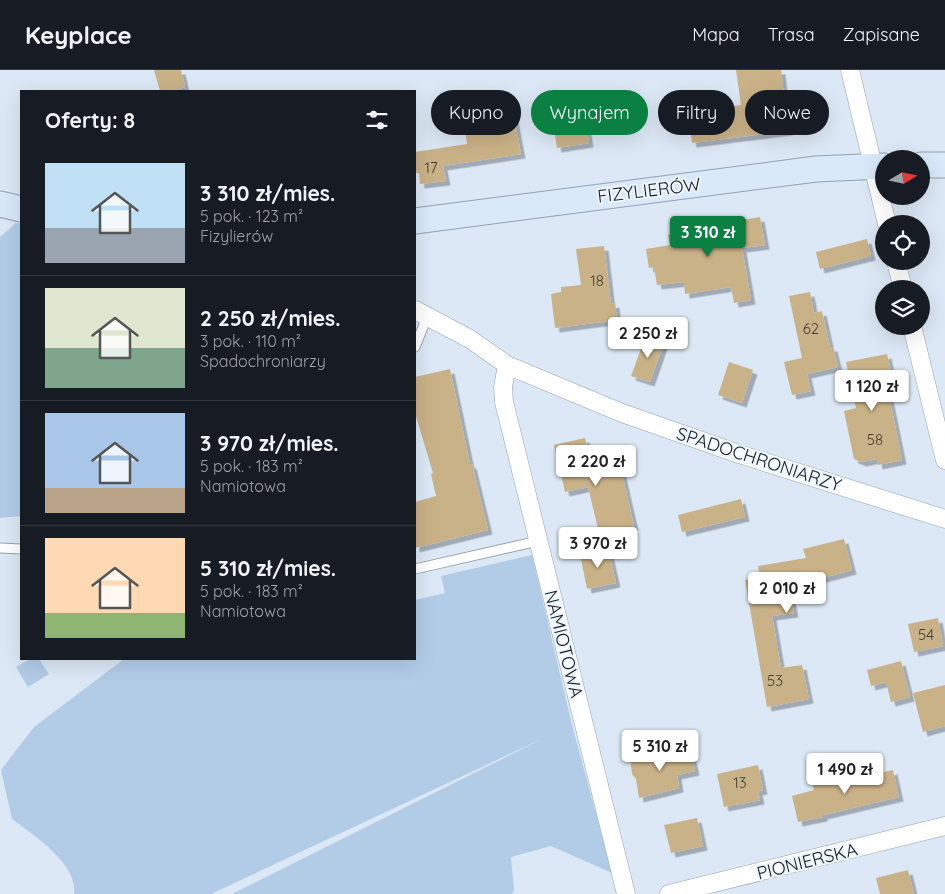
<!DOCTYPE html>
<html lang="pl">
<meta charset="utf-8">
<style>
:root{--surface:#171b24;--page:#242831;--text:#f1f3f6;--muted:#9ea1a6;--line:#363941;--accent:#0b8043}
body{margin:0;font-family:Quicksand,sans-serif;background:var(--page);color:var(--text);height:100vh;display:flex;flex-direction:column;font-size:19px;white-space:nowrap}
*{box-sizing:border-box;margin:0}
p{font-size:16px;color:var(--muted)}
.icon{flex:none;width:28px;height:28px;fill:none;stroke:currentColor;stroke-width:2;stroke-linecap:round;stroke-linejoin:round}
.map{position:relative;flex:1;overflow:hidden}
.side{position:absolute;left:20px;top:20px;width:396px;height:570px;display:flex;flex-direction:column;background:var(--surface);border-radius:0px;box-shadow:0 5px 20px #0002}
.side>*{flex:none}
.hud{position:absolute;left:431px;top:20px;width:439px;height:45px;display:flex;gap:10px}
.needle{width:32px;rotate:80deg}
.buttons{position:absolute;left:875px;top:80px;display:grid;gap:10px}
.buttons a{display:grid;place-items:center;width:55px;height:55px;border-radius:50%;background:var(--surface);box-shadow:0 5px 20px #0002;font-size:25px}
.price{position:absolute;translate:-50% -42px;padding:0 11px;border-radius:5px;background:#fff;color:#222;font-size:16px;line-height:32px;filter:drop-shadow(0 1px 2px #0008)}
.price::after{content:'';position:absolute;left:50%;top:30px;width:15px;height:11px;margin-left:-8px;background:inherit;clip-path:polygon(0 0,100% 0,50% 100%)}
.price.selected{background:var(--accent);color:#fff}
ul{padding:0;list-style:none}
li{display:flex;align-items:center;gap:15px;height:125px;padding:0 25px}
li+li{border-top:1px solid var(--line)}
li span{display:grid;place-items:center;flex:none;width:140px;height:100px;border-radius:0px;color:#555}
li>.icon{margin-inline-start:auto}
span .icon{width:60px;height:60px;fill:#fffc;stroke-width:1}
li b{font-size:21px}
h2{display:flex;justify-content:space-between;align-items:center;height:60px;padding:0 25px;font-size:21px}
.pill{padding:0 18px;border-radius:22px;background:var(--surface);box-shadow:0 5px 20px #0002;font-size:18px;line-height:45px}
.pill.selected{background:var(--accent);color:#fff}
header{display:flex;align-items:center;gap:30px;box-sizing:border-box;height:70px;padding:0 25px;background:var(--surface);border-bottom:1px solid var(--line)}
header strong{font-size:24px}
nav{display:flex;gap:28px;margin-inline-start:auto;font-size:18px}
.map>svg:first-child{display:block}
</style>
<header>
<strong>Keyplace</strong>
<nav><a>Mapa</a><a>Trasa</a><a>Zapisane</a></nav>
</header>
<div class="map">
<svg width="945" height="824" viewBox="0 0 945 824">
<defs>
<filter id="shadow"><feDropShadow dx="4.5" dy="4.5" stdDeviation="0" flood-color="#0004"/></filter>
</defs>
<rect width="100%" height="100%" fill="#dce8f5"/>
<!-- green -->
<g fill="#b2cce8">
<path d="M16,153L21,154V446L0,448V167Z"/>
<path d="M532,485L572,655L612,803L551,776L511,787L514,820L512,824H232L546,667L211,824H74C78,793 33,765 12,749L1,700L34,657L124,589H415V530L445,523L441,506Z"/>
<path d="M30,589H39L49,604L28,617L16,597Z"/>
</g>
<!-- building -->
<g fill="#cab288" filter="url(#shadow)">
<path d="M154,0H181L185,17L171,21H160Z"/>
<path d="M736,0H781L788,61L692,73L688,42L741,35Z"/>
<path d="M584,40L589,73L557,78L552,45Z"/>
<path d="M514,47L521,84L443,96L446,111L420,114L419,103H415V82L467,74L464,52L486,49V52Z"/>
<path d="M760,147L765,175L742,178L751,230L734,233L731,217L685,224L684,212L657,215L654,197L649,198L646,179L670,175L668,165L737,154L736,151Z"/>
<path d="M867,169L871,186L820,199L816,182Z"/>
<path d="M604,176L611,234L615,233L617,250L555,258L551,224L561,222V217L581,215L576,179Z"/>
<path d="M810,222L814,243L822,241L830,277H833L838,297L807,304L811,321L792,325L784,292L802,288L789,226Z"/>
<path d="M646,265L664,272L650,312L631,306Z"/>
<path d="M887,284L895,320L888,321L902,390L878,395L877,389L862,392L854,389L844,341L856,338L846,292Z"/>
<path d="M729,292L753,300L742,333L718,325Z"/>
<path d="M450,299L470,394H472L488,460L415,478V432L436,426L431,404L433,403L415,343V307Z"/>
<path d="M585,368L592,396L600,394L602,399L620,395L634,456L630,457V460L600,467L588,417L565,422L554,375Z"/>
<path d="M741,429L745,447L682,462L678,445Z"/>
<path d="M844,469L852,500L789,517L794,543L772,546L781,598L802,595L809,629L767,637L745,510L760,508L758,496L806,488L803,479Z"/>
<path d="M608,478L616,513L587,519L580,484Z"/>
<path d="M938,548L943,576L914,582L908,554Z"/>
<path d="M901,591L910,627L891,632L886,612L871,616L867,600Z"/>
<path d="M945,615V656L923,662L913,623Z"/>
<path d="M690,679L695,701L677,705L679,718L639,728L636,709L632,704L629,680L649,689Z"/>
<path d="M758,695L763,720L758,721L760,730L724,737L717,704Z"/>
<path d="M893,700L899,727L823,745V747L798,752L792,726L814,720L812,713L832,708L833,713Z"/>
<path d="M697,748L703,776L671,783L664,755Z"/>
<path d="M908,800L914,824H880L876,808Z"/>
</g>
<g fill="none" stroke-linecap="round" stroke-linejoin="round">
<defs>
<g id="lane">
<path d="M415,277L427,247"/>
<path d="M0,478L21,479"/>
<path d="M415,499L538,471"/>
</g>
<g id="street">
<path d="M850,0L887,154"/>
<path d="M896,191L903,219"/>
<path d="M415,240L470,269L507,295L622,343L739,384L945,449"/>
<path d="M912,256L945,390"/>
<path d="M507,295L503,317L504,332L626,824"/>
<path d="M669,824L945,756"/>
</g>
<g id="secondary">
<path d="M921,95H945"/>
<path d="M0,134L21,139"/>
<path d="M415,151L816,99L884,96"/>
</g>
</defs>
<!-- lane casing -->
<use href="#lane" stroke="#95a1ad" stroke-width="11"/>
<!-- street casing -->
<use href="#street" stroke="#95a1ad" stroke-width="19"/>
<!-- secondary casing -->
<use href="#secondary" stroke="#95a1ad" stroke-width="27"/>
<!-- lane -->
<use href="#lane" stroke="#fff" stroke-width="9"/>
<!-- street -->
<use href="#street" stroke="#fff" stroke-width="18"/>
<!-- secondary -->
<use href="#secondary" stroke="#d9e9fa" stroke-width="25"/>
</g>
<g text-anchor="middle" dominant-baseline="central" stroke-width="4" stroke-linejoin="round" paint-order="stroke">
<!-- number labels -->
<g font-size="15" fill="#434038">
<text x="431" y="97">17</text>
<text x="597" y="210">18</text>
<text x="811" y="258">62</text>
<text x="875" y="369">58</text>
<text x="926" y="564">54</text>
<text x="775" y="610">53</text>
<text x="740" y="712">13</text>
</g>
<!-- street labels -->
<g font-size="18" fill="#161a1e" stroke="#edf5fd">
<text transform="translate(649 120) rotate(-7)">FIZYLIERÓW</text>
<text transform="translate(759 389) rotate(18)">SPADOCHRONIARZY</text>
<text transform="translate(564 574) rotate(76)">NAMIOTOWA</text>
<text transform="translate(807 791) rotate(-14)">PIONIERSKA</text>
</g>
</g>
</svg>
<div class="buttons">
<a><svg class="needle" viewBox="-14 -14 28 28"><path d="M0-13l5 13h-10z" fill="#e53935"/><path d="M0 13l5-13h-10z" fill="#9ea1a6"/></svg></a>
<a><svg class="icon" aria-label="locate" viewBox="0 0 24 24"><circle cx="12" cy="12" r="6"/><path d="M12 2v4M12 18v4M2 12h4M18 12h4"/></svg></a>
<a><svg class="icon" aria-label="layers" viewBox="0 0 24 24"><path d="M12 4l9 5-9 5-9-5zM3 14l9 5 9-5"/></svg></a>
</div>
<b class="price selected" style="left:708px;top:188px">3 310 zł</b>
<b class="price" style="left:648px;top:289px">2 250 zł</b>
<b class="price" style="left:872px;top:342px">1 120 zł</b>
<b class="price" style="left:596px;top:417px">2 220 zł</b>
<b class="price" style="left:598px;top:499px">3 970 zł</b>
<b class="price" style="left:787px;top:544px">2 010 zł</b>
<b class="price" style="left:660px;top:702px">5 310 zł</b>
<b class="price" style="left:845px;top:725px">1 490 zł</b>
<div class="hud">
<a class="pill">Kupno</a>
<a class="pill selected">Wynajem</a>
<a class="pill">Filtry</a>
<a class="pill">Nowe</a>
</div>
<section class="side">
<h2>Oferty: 8<svg class="icon" aria-label="filters" viewBox="0 0 24 24"><path d="M4 7h16M4 17h16"/><circle cx="9" cy="7" r="2"/><circle cx="15" cy="17" r="2"/></svg></h2>
<ul>
<li><span style="background:linear-gradient(#bfe0f5 65%,#9aa5b1 0)"><svg class="icon" aria-label="home" viewBox="0 0 24 24"><path d="M3 11l9-7 9 7M6 9v11h12V9"/></svg></span><div><b>3 310 zł/mies.</b><p>5 pok. · 123 m²</p><p>Fizylierów</p></div></li>
<li><span style="background:linear-gradient(#dfe7d0 60%,#7fa58c 0)"><svg class="icon" aria-label="home" viewBox="0 0 24 24"><path d="M3 11l9-7 9 7M6 9v11h12V9"/></svg></span><div><b>2 250 zł/mies.</b><p>3 pok. · 110 m²</p><p>Spadochroniarzy</p></div></li>
<li><span style="background:linear-gradient(#a9c7e8 75%,#b9a48a 0)"><svg class="icon" aria-label="home" viewBox="0 0 24 24"><path d="M3 11l9-7 9 7M6 9v11h12V9"/></svg></span><div><b>3 970 zł/mies.</b><p>5 pok. · 183 m²</p><p>Namiotowa</p></div></li>
<li><span style="background:linear-gradient(#ffd9b3 75%,#8fb573 0)"><svg class="icon" aria-label="home" viewBox="0 0 24 24"><path d="M3 11l9-7 9 7M6 9v11h12V9"/></svg></span><div><b>5 310 zł/mies.</b><p>5 pok. · 183 m²</p><p>Namiotowa</p></div></li>
</ul>
</section>
</div>
